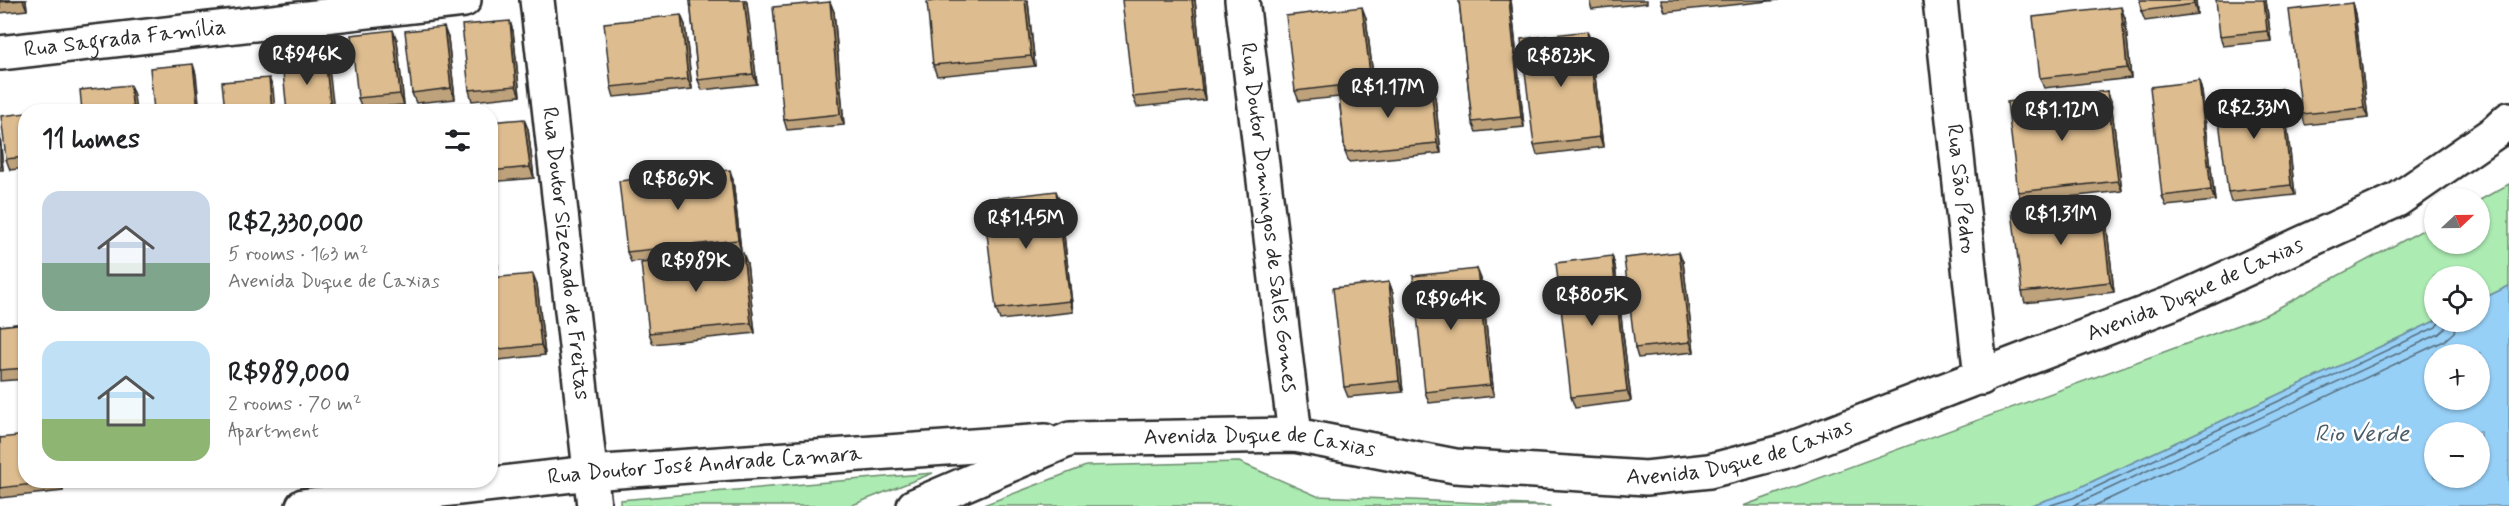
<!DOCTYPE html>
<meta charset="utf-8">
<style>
:root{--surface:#fff;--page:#f2f2f2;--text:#202124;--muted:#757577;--accent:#2b2b2b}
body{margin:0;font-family:Mynerve,sans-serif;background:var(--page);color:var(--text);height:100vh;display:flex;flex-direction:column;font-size:22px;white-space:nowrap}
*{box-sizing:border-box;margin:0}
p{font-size:20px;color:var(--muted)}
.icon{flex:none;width:33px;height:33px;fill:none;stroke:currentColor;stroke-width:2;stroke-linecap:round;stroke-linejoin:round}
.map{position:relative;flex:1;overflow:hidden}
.drawer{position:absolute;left:18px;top:104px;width:480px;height:384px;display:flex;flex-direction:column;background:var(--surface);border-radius:24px;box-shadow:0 2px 4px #0004}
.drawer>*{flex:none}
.needle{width:39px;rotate:68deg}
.tools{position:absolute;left:2424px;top:188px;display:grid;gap:12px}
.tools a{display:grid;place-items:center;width:66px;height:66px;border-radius:50%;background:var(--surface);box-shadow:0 2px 4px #0004;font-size:30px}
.price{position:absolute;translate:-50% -51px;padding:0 14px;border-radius:21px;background:var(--accent);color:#fff;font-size:20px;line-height:39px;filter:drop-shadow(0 2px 3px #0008)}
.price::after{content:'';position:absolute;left:50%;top:36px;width:18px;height:14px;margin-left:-9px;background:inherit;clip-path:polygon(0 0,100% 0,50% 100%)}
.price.selected{background:#222;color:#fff}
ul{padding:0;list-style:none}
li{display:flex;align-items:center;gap:18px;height:150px;padding:0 24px}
li span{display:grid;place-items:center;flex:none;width:168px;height:120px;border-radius:18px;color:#555}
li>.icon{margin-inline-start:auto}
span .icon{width:72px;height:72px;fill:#fffc;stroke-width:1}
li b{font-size:26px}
h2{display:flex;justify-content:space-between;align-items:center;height:72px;padding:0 24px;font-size:26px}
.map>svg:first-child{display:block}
</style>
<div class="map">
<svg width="2509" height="506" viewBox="0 0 2509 506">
<rect width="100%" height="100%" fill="#fff"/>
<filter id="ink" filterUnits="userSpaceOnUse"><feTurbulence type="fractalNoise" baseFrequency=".0167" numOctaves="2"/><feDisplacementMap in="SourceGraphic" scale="12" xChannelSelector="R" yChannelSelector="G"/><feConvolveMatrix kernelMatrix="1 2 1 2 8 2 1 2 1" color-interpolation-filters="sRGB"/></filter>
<g filter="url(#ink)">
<!-- green -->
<g fill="#acebb2" stroke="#6c8b6e" stroke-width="1.5">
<path d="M2509,184V286L2480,300V276H2434L2435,321L2070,492L2029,506H1743L2265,315L2434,224V243H2480V200Z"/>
<path d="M1239,462L1317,496L1551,506H981L1086,466Z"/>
<path d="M933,473L850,506H620V500Z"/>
</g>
<!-- water -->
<path fill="#97d0f7" stroke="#6c8ea5" stroke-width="1.5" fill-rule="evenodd" d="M2509,286V506H2029L2070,492L2435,321H2480V300ZM2434,354H2480V399H2434ZM2434,432H2480V477H2434Z"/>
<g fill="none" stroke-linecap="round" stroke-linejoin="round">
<!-- shore -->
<g stroke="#566d7d" stroke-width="1.5">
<path d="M2048,506L2073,498L2436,327L2440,321"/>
<path d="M2072,506L2439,334L2445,329L2448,321"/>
<path d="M2094,506L2444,341L2454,332L2457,321"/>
</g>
<defs>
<g id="street">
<path id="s1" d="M537,0L594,506"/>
<path id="s2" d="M1242,0L1295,435"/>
<path id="s3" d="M1940,0L1981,378"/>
<path id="s4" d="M0,53L464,0"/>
<path id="s5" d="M303,506L590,473L1045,441"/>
<path id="s6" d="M914,506L1070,439L1295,435L1455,466L1646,478L1709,471L1783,452L2172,303L2397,200L2495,132L2509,119"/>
</g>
</defs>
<!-- street casing -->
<use href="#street" stroke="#2b2b2b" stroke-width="38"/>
<!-- street -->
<use href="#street" stroke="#fff" stroke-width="33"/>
</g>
<!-- wall -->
<g fill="#bea27b" stroke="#2b2b2b" stroke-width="1.5">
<path d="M0,0H26L27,10L0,13Z"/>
<path d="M690,0H746L757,84L702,90L698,80Z"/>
<path d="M1195,0L1205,100L1137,107L1133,97Z"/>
<path d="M1459,0H1511L1524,127L1476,132L1472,122Z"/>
<path d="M1589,0H1647V3L1592,9Z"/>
<path d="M1661,0H1779L1665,12Z"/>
<path d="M2140,0H2196L2197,14L2145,21L2141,11Z"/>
<path d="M2266,0L2271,41L2223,46L2220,36Z"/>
<path d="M830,2L834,12L844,125L787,130L784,120Z"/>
<path d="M1028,2L1035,66L937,76L933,65Z"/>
<path d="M2352,3L2355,14L2368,118L2305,125L2302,114Z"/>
<path d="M1366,18L1375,92L1435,97L1441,153L1349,162L1345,152L1339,97L1299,101L1295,91Z"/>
<path d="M2125,18L2131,78L2044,88L2040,78Z"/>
<path d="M685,25L692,89L614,97L611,87Z"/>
<path d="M513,31L520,96L472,101L469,90Z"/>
<path d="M448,38L455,99L416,103L412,93Z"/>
<path d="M397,40L404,105L362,108L358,98Z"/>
<path d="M1591,41L1603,147L1537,155L1534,145Z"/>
<path d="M2199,81L2202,92L2215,201L2166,206L2162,196Z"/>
<path d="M2281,89L2284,99L2295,195L2231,202L2228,192Z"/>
<path d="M2107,91L2111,101L2122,191L2022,202L2018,192Z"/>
<path d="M26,113V168L10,170L6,159Z"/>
<path d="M490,122L528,129L534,178L490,182Z"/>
<path d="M0,135L3,170H0Z"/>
<path d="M733,180L741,251L631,262L627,252Z"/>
<path d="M1060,201L1073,312L1000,320L996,309Z"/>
<path d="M490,205L498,268H490Z"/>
<path d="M2105,211L2114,292L2025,303L2022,292Z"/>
<path d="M1612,256L1615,266L1631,401L1575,408L1571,397Z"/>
<path d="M1683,262L1694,352L1638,358L1635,348Z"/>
<path d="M747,263L755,333L653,344L649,333Z"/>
<path d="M1477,269L1481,279L1494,396L1429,403L1425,392Z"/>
<path d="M490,278L537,284L545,355L490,361Z"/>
<path d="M1389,282L1393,293L1403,392L1348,397L1344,387Z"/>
<path d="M26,323V379L0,381V326Z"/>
<path d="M0,438L26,480H62L63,491L0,498Z"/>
</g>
<!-- shaded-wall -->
<g fill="#9b8464" stroke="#2b2b2b" stroke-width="1.5">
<path d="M23,0H26L27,10Z"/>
<path d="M744,0H746L747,2L757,84L753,74Z"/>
<path d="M1025,0H1027L1028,2L1035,66L1031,56Z"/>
<path d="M1192,0H1195L1205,100L1202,90Z"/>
<path d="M1509,0H1511L1524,127L1521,117Z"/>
<path d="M2193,0H2196L2197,14L2194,4Z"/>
<path d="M2264,0H2266L2271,41L2267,31Z"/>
<path d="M830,2L834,12L844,125L840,114Z"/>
<path d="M2352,3L2355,14L2368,118L2364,108Z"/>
<path d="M1362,7L1366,18L1375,93L1371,82Z"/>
<path d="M2121,7L2125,18L2131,78L2127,68Z"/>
<path d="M681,15L685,25L692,89L688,79Z"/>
<path d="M510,21L513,31L520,96L516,86Z"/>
<path d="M444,27L448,38L455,99L451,88Z"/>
<path d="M393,30L397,40L404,105L400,94Z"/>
<path d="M1587,31L1591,41L1603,147L1600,137Z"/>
<path d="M325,58L329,68L334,111H331Z"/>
<path d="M193,64L196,74L200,111H198Z"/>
<path d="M269,78L273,88L275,111H272Z"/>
<path d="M2199,81L2202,92L2215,201L2211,190Z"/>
<path d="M130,85L134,95L136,111H133Z"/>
<path d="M1431,87L1435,97L1441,153L1437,143Z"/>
<path d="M2281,89L2284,99L2295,195L2291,185Z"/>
<path d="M2107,91L2111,101L2122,191L2118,181Z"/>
<path d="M524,119L528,129L534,178L530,167Z"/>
<path d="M0,135L3,170L0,160Z"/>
<path d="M730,170L733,180L741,251L738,240Z"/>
<path d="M1056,191L1060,201L1073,312L1070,301Z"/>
<path d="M2101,201L2105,211L2114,292L2110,282Z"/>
<path d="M490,205L498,268L494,257L490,227Z"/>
<path d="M1679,252L1683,262L1694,352L1690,342Z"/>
<path d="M743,253L747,263L755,333L751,323Z"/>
<path d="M1612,256L1615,266L1631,401L1627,391Z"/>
<path d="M1477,269L1481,279L1494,396L1490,385Z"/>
<path d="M533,274L537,284L545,355L541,345Z"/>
<path d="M1389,282L1393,293L1403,392L1399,381Z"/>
<path d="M59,480H62L63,491Z"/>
</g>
<!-- building -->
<g fill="#ddbc8f" stroke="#2b2b2b" stroke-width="1.5">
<path d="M0,0H23L0,2Z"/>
<path d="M690,0H744L753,74L698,80Z"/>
<path d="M943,0H1025L1031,56L933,65L927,2Z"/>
<path d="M1122,0H1192L1202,90L1133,97Z"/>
<path d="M1459,0H1509L1521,117L1472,122Z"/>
<path d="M2140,0H2193L2194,4L2141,11Z"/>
<path d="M2216,0H2264L2267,31L2220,36Z"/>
<path d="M830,2L840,114L784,120L773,7Z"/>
<path d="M2352,3L2364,108L2302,114L2289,10Z"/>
<path d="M1362,7L1371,82L1295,91L1286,16Z"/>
<path d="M2121,7L2127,68L2040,78L2033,17Z"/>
<path d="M681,15L688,79L611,87L604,23Z"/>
<path d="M510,21L516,86L469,90L462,25Z"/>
<path d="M444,27L451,88L412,93L405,31Z"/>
<path d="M393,30L400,94L358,98L351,35Z"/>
<path d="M1587,31L1600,137L1534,145L1521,39Z"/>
<path d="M325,58L331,111H287L282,63Z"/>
<path d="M193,64L198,111H154L150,68Z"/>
<path d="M269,78L272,111H225L222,82Z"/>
<path d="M2199,81L2211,190L2162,196L2150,87Z"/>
<path d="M130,85L133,111H82L80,90Z"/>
<path d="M1431,87L1437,143L1345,152L1339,96Z"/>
<path d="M2281,89L2291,185L2228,192L2216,97Z"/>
<path d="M2107,91L2118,181L2018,192L2007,102Z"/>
<path d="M66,109V111H45Z"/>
<path d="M26,113V157L6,159L1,116Z"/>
<path d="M524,119L530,167L490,171V122Z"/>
<path d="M730,170L738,240L627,252L619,181Z"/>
<path d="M1056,191L1070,301L996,309L983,200Z"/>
<path d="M2101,201L2110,282L2022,292L2012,211Z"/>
<path d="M490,227L494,257L490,258Z"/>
<path d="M1679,252L1690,342L1635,348L1624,258Z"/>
<path d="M743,253L751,323L649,333L641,263Z"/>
<path d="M1612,256L1627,391L1571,397L1556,263Z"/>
<path d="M1477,269L1490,385L1425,392L1413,276Z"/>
<path d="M533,274L541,345L490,350V278Z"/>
<path d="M1389,282L1399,381L1344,387L1333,288Z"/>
<path d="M26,323V368L0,370V326Z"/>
<path d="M26,435V480L59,481L0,488V438Z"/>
</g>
</g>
<g text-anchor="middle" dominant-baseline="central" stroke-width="5" stroke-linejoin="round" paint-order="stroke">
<!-- street labels -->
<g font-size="22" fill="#2b2b2b" stroke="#fff">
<text stroke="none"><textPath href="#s4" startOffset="126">Rua Sagrada Família</textPath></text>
<text stroke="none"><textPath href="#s3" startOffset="190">Rua São Pedro</textPath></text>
<text stroke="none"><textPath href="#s2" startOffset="219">Rua Doutor Domingos de Sales Gomes</textPath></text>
<text stroke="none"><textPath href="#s1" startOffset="255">Rua Doutor Sizenado de Freitas</textPath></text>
<text stroke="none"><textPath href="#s6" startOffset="1332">Avenida Duque de Caxias</textPath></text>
<text stroke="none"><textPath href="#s6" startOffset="360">Avenida Duque de Caxias</textPath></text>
<text stroke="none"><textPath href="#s6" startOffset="846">Avenida Duque de Caxias</textPath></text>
<text stroke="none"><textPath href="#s5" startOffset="404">Rua Doutor José Andrade Camara</textPath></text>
</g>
<!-- water labels -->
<g font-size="24" font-style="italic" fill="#4b5d68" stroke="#fff">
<text x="2362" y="434">Rio Verde</text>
</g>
</g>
</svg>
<div class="tools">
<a><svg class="needle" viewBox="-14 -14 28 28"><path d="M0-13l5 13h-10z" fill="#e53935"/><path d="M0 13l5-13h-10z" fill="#757577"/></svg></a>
<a><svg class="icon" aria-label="locate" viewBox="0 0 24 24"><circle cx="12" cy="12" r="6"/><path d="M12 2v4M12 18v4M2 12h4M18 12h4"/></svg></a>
<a>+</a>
<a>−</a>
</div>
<b class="price" style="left:307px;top:86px">R$946K</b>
<b class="price" style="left:1561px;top:88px">R$823K</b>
<b class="price" style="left:1388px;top:119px">R$1.17M</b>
<b class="price selected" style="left:2254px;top:140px">R$2.33M</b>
<b class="price" style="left:2062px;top:142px">R$1.12M</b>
<b class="price" style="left:678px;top:211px">R$869K</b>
<b class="price" style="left:2061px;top:246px">R$1.31M</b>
<b class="price" style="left:1026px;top:250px">R$1.45M</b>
<b class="price" style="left:696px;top:293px">R$989K</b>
<b class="price" style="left:1592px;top:327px">R$805K</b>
<b class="price" style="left:1451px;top:331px">R$964K</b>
<section class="drawer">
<h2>11 homes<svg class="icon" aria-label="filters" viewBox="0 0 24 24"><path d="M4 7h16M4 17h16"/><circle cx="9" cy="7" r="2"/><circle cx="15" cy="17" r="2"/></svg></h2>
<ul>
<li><span style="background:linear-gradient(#c9d6e8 60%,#7fa58c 0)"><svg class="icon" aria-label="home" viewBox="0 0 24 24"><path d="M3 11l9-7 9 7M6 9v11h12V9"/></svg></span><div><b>R$2,330,000</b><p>5 rooms · 163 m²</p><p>Avenida Duque de Caxias</p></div></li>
<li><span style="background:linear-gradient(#bfe0f5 65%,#8fb573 0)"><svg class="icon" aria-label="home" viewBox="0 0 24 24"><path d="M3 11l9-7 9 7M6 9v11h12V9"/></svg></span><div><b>R$989,000</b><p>2 rooms · 70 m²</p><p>Apartment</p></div></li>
</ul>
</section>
</div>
